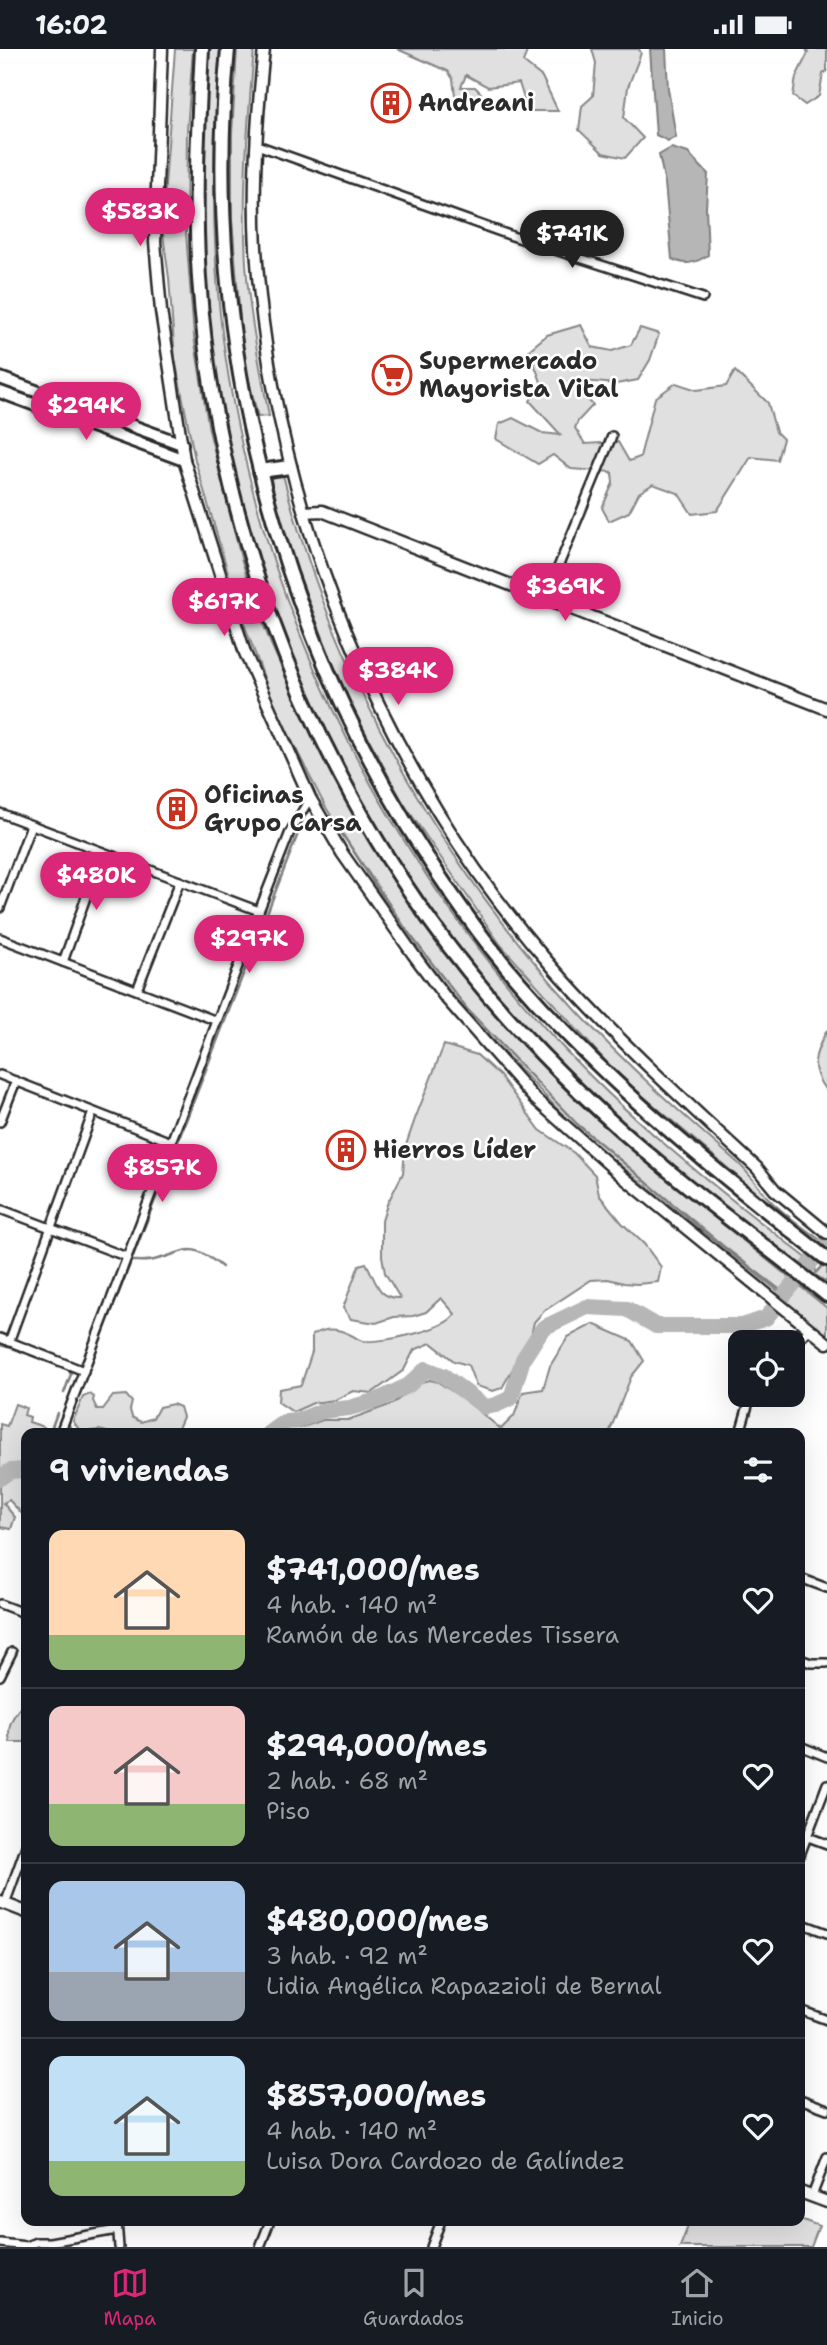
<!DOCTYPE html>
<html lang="es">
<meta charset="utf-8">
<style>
:root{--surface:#171b24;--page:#242831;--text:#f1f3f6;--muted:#9ea1a6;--line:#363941;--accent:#db2777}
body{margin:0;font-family:"Shantell Sans",sans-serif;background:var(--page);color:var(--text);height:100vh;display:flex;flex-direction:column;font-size:26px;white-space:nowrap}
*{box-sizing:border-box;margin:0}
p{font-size:23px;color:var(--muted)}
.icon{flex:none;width:38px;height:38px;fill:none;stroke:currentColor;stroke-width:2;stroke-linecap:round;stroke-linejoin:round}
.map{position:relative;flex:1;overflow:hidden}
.sheet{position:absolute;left:21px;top:1379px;width:784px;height:798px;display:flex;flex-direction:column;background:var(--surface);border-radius:14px;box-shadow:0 7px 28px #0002}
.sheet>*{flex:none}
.fabs{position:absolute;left:728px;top:1281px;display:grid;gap:14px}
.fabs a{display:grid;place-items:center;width:77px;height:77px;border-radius:14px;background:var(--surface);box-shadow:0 7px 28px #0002;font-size:35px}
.price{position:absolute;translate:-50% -60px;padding:0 16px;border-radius:24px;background:var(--accent);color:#fff;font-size:23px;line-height:46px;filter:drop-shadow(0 2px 4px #0008)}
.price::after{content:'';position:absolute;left:50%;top:42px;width:21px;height:16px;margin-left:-10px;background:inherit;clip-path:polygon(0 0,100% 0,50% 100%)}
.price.current{background:#222;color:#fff}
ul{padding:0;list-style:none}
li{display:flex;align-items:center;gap:21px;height:175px;padding:0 28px}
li+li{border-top:2px solid var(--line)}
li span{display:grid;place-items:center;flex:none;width:196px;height:140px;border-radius:14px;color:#555}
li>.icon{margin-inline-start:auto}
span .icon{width:84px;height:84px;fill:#fffc;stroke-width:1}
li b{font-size:30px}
h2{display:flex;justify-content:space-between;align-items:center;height:84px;padding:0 28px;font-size:30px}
.status{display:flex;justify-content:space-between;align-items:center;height:49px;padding:0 35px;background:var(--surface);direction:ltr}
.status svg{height:19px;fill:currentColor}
.tab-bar{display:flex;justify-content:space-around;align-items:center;height:98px;border-top:2px solid var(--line);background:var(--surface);font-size:19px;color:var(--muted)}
.tab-bar a{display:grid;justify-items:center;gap:4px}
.tab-bar .current{color:var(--accent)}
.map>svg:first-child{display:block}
</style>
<div class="status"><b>16:02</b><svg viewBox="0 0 49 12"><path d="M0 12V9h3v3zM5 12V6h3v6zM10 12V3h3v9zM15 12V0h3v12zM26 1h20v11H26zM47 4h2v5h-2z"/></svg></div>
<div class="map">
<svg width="827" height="2198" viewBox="0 0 827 2198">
<rect width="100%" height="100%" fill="#fff"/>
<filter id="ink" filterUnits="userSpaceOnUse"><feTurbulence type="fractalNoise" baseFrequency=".0143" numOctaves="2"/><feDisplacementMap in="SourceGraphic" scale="14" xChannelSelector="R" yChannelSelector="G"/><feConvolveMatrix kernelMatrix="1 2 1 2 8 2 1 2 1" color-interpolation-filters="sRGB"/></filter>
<g filter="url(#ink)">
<!-- green -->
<g fill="#e0e0e0" stroke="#868686" stroke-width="2">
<path d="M175,0H193L187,82L186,184L194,288L209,381L241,509L256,557L271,595L312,685L371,791L423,874L465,930L523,997L575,1050L613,1085L674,1136L827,1259V1289L787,1257L789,1251L581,1085L464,961L403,881L325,757L299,706L273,653L239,561L195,411L175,310L169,229L162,178Z"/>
<path d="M206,0H220C212,93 211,190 222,283C256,547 374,793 554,989C628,1070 717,1140 804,1207L815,1217L816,1224L823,1216L827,1219V1233L798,1216L795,1219C698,1138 599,1060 514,966C336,767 221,495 203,229C198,153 203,76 206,0Z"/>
<path d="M237,0H254C248,71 242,142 246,214C249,266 260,317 269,367L258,368L243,308L232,170V85Z"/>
<path d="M397,0H528L523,13L542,28L558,62H528L519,34L488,38L466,26L461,38H475L481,44L473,51L462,52L455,46L453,30L448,22Z"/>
<path d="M592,0H639L641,4L628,38L624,69L643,89L625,109L603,104L579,81L582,57L593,47L596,14Z"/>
<path d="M806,0H827V22L823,25L819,47L805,56L793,47L796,28L808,4Z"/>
<path d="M581,276L592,298L612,302L631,296L640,279L659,285L650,311L638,331L616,335L584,332V347L593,356L578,372L575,379L585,395L618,393L629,412L640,408L655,349L676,334L697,341L726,337L735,322L768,354L776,383L783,390L777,411L751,408L717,462L692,465L678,444L653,435L639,444L629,463L609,472L602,459L613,434L612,423L571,420L553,406L538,415L496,390L499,375L513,369L542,384L561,386L530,352L541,333L529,301L547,286Z"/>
<path d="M269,422H282C333,623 436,808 576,961C626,1016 682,1065 738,1114C750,1125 758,1138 769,1150C786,1168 808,1181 827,1196V1200L811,1190L616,1024L500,895L402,752L355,664L334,617L290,503L279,469Z"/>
<path d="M827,981V1043C808,1019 814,1006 827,981Z"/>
<path d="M444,996L477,1006L500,1027L540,1081L574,1104L595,1126L599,1146L622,1174L644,1195L661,1218L658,1233L637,1235L624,1234L608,1230L591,1231L544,1262L534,1273L531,1287L502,1339L493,1342L476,1337L468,1316L454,1312L431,1294L414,1301L404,1321L372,1344L353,1342L335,1351L313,1354L293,1363L278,1353L279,1340L301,1336L312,1303V1286C327,1278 338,1279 353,1287C357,1289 358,1291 363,1292C382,1294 446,1281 455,1265L441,1249L426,1263L413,1267L394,1268L376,1274L351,1270L343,1259L359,1216L366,1214C376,1231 377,1250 400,1249L385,1224L382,1207V1172L387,1155L403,1124L405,1099L415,1070Z"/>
<path d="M593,1275L632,1292L644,1312L631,1328L609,1384H281L292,1377L300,1379L323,1371H348L392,1355L421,1333L430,1331L438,1333L465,1351L501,1380L514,1367L523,1343L543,1340L550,1317L568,1288Z"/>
<path d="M90,1345L94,1348L93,1352L97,1360H103L113,1347L126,1346L132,1353L130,1361L132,1368L141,1373L153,1369L159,1358L173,1355L180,1358L183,1368L176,1384H111L99,1381L81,1383L73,1372L83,1348Z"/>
<path d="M15,1355L26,1359L24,1366L30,1368L29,1373L44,1378L43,1383L46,1384H26V1417L8,1418L0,1425V1375L7,1377Z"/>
<path d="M26,1423V1453L23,1455L26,1458V1469L9,1451L3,1454L15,1468L11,1480L0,1478V1433L15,1424Z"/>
<path d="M26,1652V1693H10C6,1675 14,1665 26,1652Z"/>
<path d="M800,2170L819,2177L811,2198H680L690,2172H800Z"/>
</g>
<!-- water -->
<g fill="#b6b6b6" stroke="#7e7e7e" stroke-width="2">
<path d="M650,0H666L668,40L676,88L668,92L656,86Z"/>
<path d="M671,99L688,104L708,125L706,159L708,206C696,214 686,217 672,210L665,134L659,106Z"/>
</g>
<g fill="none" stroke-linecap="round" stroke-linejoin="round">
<!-- stream -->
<g stroke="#7e7e7e" stroke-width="2.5">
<path d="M330,767L405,879L467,960L577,1075L723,1197L784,1244"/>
<path d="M131,1212C138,1212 147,1213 154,1211C189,1203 188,1190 222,1218"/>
<path d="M0,1296L12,1299"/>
<path d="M23,1303L25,1304"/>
<path d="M30,1306L45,1311"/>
<path d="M48,1312L68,1320L71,1325L64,1344"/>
<path d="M52,1378L57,1364"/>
<path d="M73,1384L68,1374L299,782L308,772H318"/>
</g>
<!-- river -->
<g stroke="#b6b6b6" stroke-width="16">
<path d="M269,1384L284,1373L297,1372L322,1362L349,1359L378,1351L409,1336L426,1320L444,1327L485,1358L496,1356L511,1349L523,1310L543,1279L587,1258L627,1260L656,1277H742L766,1269L827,1193"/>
<path d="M0,1429L10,1422L26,1421"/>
</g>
<defs>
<g id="minor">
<path d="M257,96L512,187L703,249"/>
<path d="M545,550L612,387"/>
<path d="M0,764L259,862"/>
<path d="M0,859L31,776"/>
<path d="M0,889L217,972"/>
<path d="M63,913L102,803"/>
<path d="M137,941L180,832"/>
<path d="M0,1026L171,1093"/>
<path d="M0,1073L16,1032"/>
<path d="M0,1160L127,1208"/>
<path d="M0,1289L84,1322"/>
<path d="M9,1293L93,1063"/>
<path d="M784,1293L802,1288L810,1280"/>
<path d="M60,1384L259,862L290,783L310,749"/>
<path d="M740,1384L751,1346"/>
<path d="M800,1529L827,1539"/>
<path d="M0,1555L26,1565"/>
<path d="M800,1610L811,1614H827"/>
<path d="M0,1627L12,1603"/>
<path d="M800,1697L827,1708"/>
<path d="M800,1785L827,1795"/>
<path d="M800,1806L827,1735"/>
<path d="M5,1855L26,1797"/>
<path d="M800,1874L827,1884"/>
<path d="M800,1961L827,1971"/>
<path d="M800,2050L827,2060"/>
<path d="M812,2147L827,2108"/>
<path d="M117,2172L119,2198"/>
<path d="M0,2194L26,2197L36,2193H50L117,2181"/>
<path d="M260,2198L270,2172"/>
<path d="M431,2198L441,2172"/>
</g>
<g id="tertiary">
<path d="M162,0L155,193L161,262L184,411L245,604L310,749L342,804L413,905L445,948L534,1049L623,1128L827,1294"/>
<path d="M264,0C257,66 252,133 256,199C271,456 384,729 555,921C618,992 688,1055 757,1119L775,1141L827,1184"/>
<path d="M304,463L322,462L827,660"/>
<path d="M0,1853L26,1863"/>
<path d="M800,2143L827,2153"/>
</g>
<g id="secondary">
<path d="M0,329L182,395"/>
<path d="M0,343L184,411"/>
</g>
<g id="trunk">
<path d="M202,0C198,76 194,152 199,229C214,457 297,687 431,873C475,935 527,992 582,1045C658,1119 744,1180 827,1246"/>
<path d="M228,0C202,271 268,546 408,778C442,833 478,886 520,934C612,1040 717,1123 827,1210"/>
<path d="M260,422L290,418"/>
</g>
</defs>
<!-- minor casing -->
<use href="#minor" stroke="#2b2b2b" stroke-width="12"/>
<!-- tertiary casing -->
<use href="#tertiary" stroke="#2b2b2b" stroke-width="15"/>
<!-- secondary casing -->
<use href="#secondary" stroke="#2b2b2b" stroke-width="16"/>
<!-- trunk casing -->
<use href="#trunk" stroke="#2b2b2b" stroke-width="18"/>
<!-- minor -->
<use href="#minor" stroke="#fff" stroke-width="7"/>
<!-- tertiary -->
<use href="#tertiary" stroke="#fff" stroke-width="10"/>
<!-- secondary -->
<use href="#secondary" stroke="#fff" stroke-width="10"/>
<!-- trunk -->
<use href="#trunk" stroke="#fff" stroke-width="12"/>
</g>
</g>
<!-- icons -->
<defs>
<symbol id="building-ring" viewBox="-11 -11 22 22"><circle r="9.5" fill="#fff" stroke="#c8321e" stroke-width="1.5"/><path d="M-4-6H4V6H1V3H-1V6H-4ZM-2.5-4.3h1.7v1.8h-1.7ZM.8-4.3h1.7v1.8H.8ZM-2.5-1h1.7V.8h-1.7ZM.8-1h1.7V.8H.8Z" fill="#c8321e"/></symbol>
<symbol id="supermarket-ring" viewBox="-11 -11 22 22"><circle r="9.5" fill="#fff" stroke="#c8321e" stroke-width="1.5"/><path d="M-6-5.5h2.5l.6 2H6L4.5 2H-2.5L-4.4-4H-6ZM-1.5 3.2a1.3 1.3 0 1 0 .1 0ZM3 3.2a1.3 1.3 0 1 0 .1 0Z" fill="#c8321e"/></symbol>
</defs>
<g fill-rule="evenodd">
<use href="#building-ring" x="369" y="32" width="44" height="44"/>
<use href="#supermarket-ring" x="370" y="304" width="44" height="44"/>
<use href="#building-ring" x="155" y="738" width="44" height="44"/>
<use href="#building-ring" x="324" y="1079" width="44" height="44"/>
</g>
<g text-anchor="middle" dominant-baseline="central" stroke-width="5" stroke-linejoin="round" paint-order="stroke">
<!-- poi labels -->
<g font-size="24" font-weight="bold" fill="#2b2b2b" stroke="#fff" text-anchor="start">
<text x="418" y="54">Andreani</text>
<text x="419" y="312">Supermercado<tspan x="419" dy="28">Mayorista Vital</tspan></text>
<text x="204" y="746">Oficinas<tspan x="204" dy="28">Grupo Carsa</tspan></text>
<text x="373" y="1101">Hierros Líder</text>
</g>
</g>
</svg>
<div class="fabs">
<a><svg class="icon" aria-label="locate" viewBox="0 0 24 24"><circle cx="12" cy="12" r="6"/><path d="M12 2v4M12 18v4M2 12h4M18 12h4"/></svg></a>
</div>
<b class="price" style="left:140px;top:199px">$583K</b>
<b class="price current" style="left:572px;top:221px">$741K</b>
<b class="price" style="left:86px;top:393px">$294K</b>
<b class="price" style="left:565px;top:574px">$369K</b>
<b class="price" style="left:224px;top:589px">$617K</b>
<b class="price" style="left:398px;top:658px">$384K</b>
<b class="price" style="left:96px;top:863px">$480K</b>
<b class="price" style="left:249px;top:926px">$297K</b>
<b class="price" style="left:162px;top:1155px">$857K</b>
<section class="sheet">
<h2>9 viviendas<svg class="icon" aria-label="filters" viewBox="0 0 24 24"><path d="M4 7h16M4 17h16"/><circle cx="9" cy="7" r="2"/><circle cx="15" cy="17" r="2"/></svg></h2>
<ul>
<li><span style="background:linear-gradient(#ffd9b3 75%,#8fb573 0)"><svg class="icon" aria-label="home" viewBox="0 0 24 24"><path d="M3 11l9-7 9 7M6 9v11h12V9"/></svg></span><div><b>$741,000/mes</b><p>4 hab. · 140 m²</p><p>Ramón de las Mercedes Tissera</p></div><svg class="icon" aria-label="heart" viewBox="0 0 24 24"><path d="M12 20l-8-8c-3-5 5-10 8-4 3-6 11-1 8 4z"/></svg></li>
<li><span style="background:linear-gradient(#f6c9c9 70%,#8fb573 0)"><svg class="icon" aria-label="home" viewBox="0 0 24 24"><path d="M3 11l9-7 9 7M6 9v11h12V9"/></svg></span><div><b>$294,000/mes</b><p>2 hab. · 68 m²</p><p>Piso</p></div><svg class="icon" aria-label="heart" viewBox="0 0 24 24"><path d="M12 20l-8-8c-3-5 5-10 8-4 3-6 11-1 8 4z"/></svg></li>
<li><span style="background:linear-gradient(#a9c7e8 65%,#9aa5b1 0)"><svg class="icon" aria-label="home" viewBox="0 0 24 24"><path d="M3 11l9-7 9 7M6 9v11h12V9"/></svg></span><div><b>$480,000/mes</b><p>3 hab. · 92 m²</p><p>Lidia Angélica Rapazzioli de Bernal</p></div><svg class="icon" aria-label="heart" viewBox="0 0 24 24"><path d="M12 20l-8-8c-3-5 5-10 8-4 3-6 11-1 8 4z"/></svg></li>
<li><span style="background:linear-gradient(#bfe0f5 75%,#8fb573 0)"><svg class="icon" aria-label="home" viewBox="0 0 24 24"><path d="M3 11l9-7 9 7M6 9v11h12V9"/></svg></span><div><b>$857,000/mes</b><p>4 hab. · 140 m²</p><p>Luisa Dora Cardozo de Galíndez</p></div><svg class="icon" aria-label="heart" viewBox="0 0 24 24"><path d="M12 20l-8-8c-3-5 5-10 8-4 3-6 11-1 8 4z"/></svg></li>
</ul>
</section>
</div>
<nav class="tab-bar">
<a class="current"><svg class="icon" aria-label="map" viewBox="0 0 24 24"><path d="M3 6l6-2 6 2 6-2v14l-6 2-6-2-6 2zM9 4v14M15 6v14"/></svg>Mapa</a>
<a><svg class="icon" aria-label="saved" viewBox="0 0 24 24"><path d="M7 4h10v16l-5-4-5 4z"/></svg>Guardados</a>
<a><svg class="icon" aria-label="home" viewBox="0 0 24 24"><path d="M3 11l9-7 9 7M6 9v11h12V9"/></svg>Inicio</a>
</nav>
